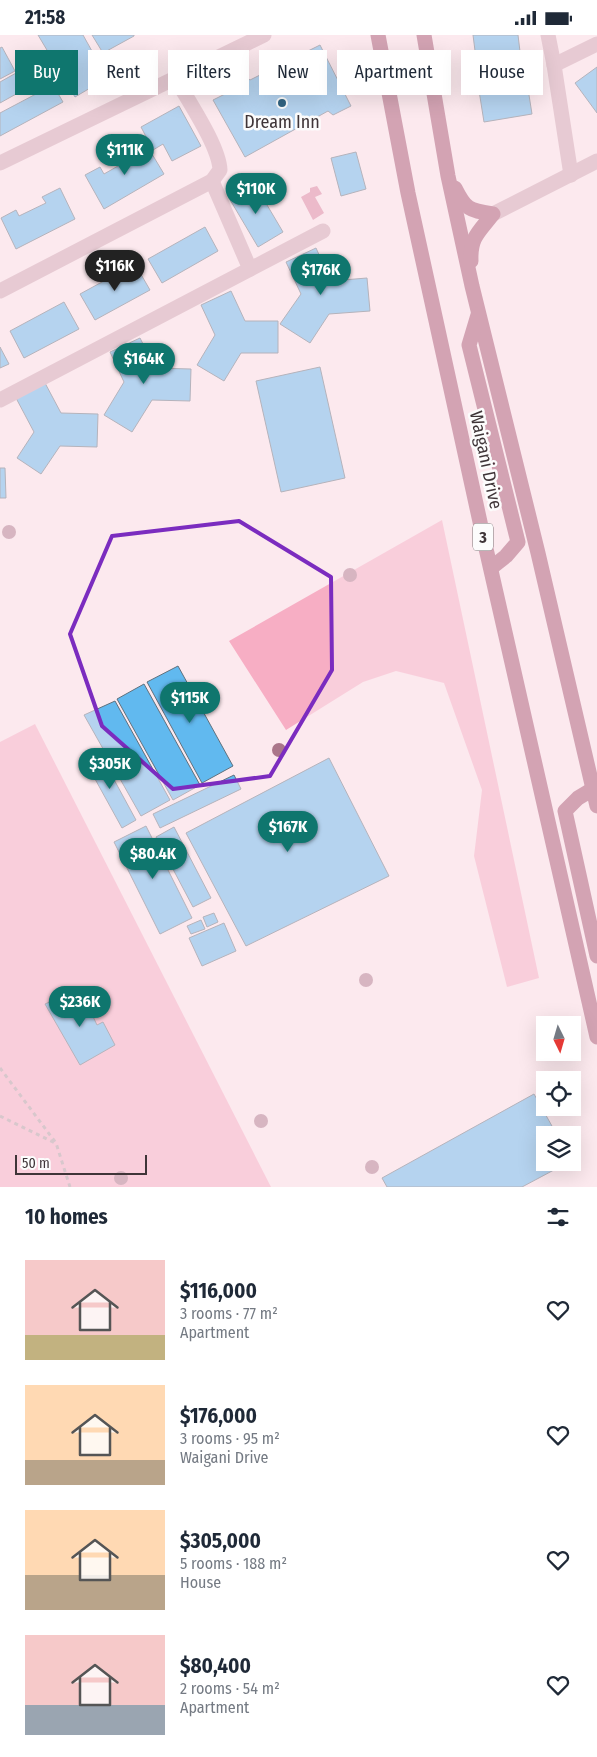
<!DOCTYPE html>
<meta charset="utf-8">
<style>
:root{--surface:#fff;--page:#f2f2f3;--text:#1f2937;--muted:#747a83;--accent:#0f766e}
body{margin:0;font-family:"Fira Sans Condensed",sans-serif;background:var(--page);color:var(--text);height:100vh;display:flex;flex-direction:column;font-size:19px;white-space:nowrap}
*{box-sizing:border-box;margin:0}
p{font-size:16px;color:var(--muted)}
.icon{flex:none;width:28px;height:28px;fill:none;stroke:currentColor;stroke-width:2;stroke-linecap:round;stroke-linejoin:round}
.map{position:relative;height:1152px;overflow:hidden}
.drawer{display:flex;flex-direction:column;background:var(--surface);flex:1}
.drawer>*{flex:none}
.guide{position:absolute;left:15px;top:15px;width:568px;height:45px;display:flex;gap:10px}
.needle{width:32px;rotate:175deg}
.controls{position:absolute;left:536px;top:981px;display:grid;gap:10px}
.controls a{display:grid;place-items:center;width:45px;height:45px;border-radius:0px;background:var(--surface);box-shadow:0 5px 20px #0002;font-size:25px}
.scale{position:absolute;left:15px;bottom:12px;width:132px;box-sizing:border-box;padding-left:5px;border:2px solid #3f3538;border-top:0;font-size:14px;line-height:18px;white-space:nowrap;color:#3f3538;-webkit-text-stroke:4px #fcfcfc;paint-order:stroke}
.price{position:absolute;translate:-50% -42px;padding:0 11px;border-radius:18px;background:var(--accent);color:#fff;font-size:16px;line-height:32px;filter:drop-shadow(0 1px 2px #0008)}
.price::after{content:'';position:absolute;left:50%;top:30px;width:15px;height:11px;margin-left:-8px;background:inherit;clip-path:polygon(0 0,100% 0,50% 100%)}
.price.on{background:#222;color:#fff}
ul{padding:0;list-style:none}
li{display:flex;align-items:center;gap:15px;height:125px;padding:0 25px}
li span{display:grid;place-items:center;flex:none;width:140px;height:100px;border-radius:0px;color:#555}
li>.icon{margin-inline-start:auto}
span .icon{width:60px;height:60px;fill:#fffc;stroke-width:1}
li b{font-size:21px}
h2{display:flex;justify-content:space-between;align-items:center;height:60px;padding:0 25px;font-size:21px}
.tag{padding:0 18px;border-radius:0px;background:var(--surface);box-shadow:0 5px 20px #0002;font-size:18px;line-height:45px}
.tag.on{background:var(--accent);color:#fff}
.status{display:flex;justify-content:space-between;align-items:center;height:35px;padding:0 25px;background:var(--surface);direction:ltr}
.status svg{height:14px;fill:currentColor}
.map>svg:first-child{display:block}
</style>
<div class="status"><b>21:58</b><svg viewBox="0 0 49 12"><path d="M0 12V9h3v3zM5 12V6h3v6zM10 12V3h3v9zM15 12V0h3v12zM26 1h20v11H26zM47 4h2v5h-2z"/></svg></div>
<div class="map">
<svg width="597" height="1152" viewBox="0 0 597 1152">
<rect width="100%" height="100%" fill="#fce9ee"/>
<!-- green -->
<g fill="#f7aec4">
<path d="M442,485L539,943L507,952L474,821L482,755L444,648L396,636L363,647L286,695L229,606Z"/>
<path d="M35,689L271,1152H0V707Z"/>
</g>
<!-- water -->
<path fill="#d9809d" d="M317,151L322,159L315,162L324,178L313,185L301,162L310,157V153Z"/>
<!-- building -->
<g fill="#61b9ef" stroke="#60717d">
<path d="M38,0H83L107,43L75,62Z"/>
<path d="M92,0H134V1L103,18Z"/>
<path d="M473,0H518L522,33L478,39Z"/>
<path d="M320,10L351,71L333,80L328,76L245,122L213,65L227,58L224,52L245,41L250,45Z"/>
<path d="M2,12L15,36L0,44V13Z"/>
<path d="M34,28L43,44L0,68V47Z"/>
<path d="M597,32V78L575,48Z"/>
<path d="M525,35L532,79L484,87L477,43Z"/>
<path d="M53,50L63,67L0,101V78Z"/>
<path d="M179,71L201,111L172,126L163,109L153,115L141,92Z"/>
<path d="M143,104L164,139L104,174L85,140L100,132L104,139L132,123L126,114Z"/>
<path d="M356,117L366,154L341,161L331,123Z"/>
<path d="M254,148L283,197L258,212L229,163Z"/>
<path d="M60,153L75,184L16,214L1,183L16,175L19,181L46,168L42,162Z"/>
<path d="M205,192L218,216L162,248L148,224Z"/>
<path d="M316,213L331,246L367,243L370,276L329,279L310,308L280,289L301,259L286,227Z"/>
<path d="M135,229L150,255L95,285L80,259Z"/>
<path d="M231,256L245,286H278V318H241L224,346L197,330L215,300L201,270Z"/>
<path d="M64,267L79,294L24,323L10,296Z"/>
<path d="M140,303L155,333L191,334L190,366L152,365L132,397L104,380L124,347L110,317Z"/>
<path d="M0,312L9,329L0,333Z"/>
<path d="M320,332L345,443L281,457L256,346Z"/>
<path d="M45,348L61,378L98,379L97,412L60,411L41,439L17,423L34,397L16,363Z"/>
<path d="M0,433H5L6,463H0Z"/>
<path d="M178,631L233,731L202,748L147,647Z"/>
<path d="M144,649L200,750L173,765L117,664Z"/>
<path d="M115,666L170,765L141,781L84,680Z"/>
<path d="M99,717L136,785L122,793L84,724Z"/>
<path d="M329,723L389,841L246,911L186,798Z"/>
<path d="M234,740L241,754L160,793L153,779Z"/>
<path d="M146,791L192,883L160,899L114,807Z"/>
<path d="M174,792L211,863L193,872L156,802Z"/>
<path d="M214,878L218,887L207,892L203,882Z"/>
<path d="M201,885L205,894L191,899L187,891Z"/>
<path d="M224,888L236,916L202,931L189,903Z"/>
<path d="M74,956L82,974L89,973L97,990L103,987L115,1010L80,1030L45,969Z"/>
<path d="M534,1059L557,1100H545V1128H567L522,1152H387L382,1143Z"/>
</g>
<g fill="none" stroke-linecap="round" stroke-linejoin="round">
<!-- path -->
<g stroke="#ad9ea2" stroke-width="3" stroke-dasharray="4 4" stroke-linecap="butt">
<path d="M0,1033L56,1108L70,1152"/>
<path d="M0,1081L55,1108"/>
</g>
<!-- minor -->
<g stroke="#cfa5b1" stroke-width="15">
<path d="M548,0L554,30L571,140"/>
<path d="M554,30L597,9"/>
<path d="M0,128L264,0"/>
<path d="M212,146L250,234"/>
<path d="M493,179L597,126"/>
<path d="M0,256L212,146L220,135C219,111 189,67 176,44"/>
<path d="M0,365L323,196"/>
</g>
<!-- highway -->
<g stroke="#a24f6c" stroke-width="15">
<path d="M378,0L408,158L482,496L597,1002"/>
<path d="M424,0L448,141L472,251L538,518L597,771"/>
<path d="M455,153C466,175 469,175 493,179C479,197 470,202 471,226"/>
<path d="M478,280L469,310L518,507L506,521L491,533"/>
<path d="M593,754L578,763L565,776L597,921"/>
</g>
</g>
<!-- trees -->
<g fill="#aa768a">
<circle cx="9" cy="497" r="7"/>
<circle cx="350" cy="540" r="7"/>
<circle cx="279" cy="715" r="7"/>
<circle cx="366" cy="945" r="7"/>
<circle cx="261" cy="1086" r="7"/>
<circle cx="372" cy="1132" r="7"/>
<circle cx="121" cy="1143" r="7"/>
</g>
<!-- marked area -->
<path d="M0 0H597V1152H0ZM239,486L331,542L332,635L270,741L173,754L102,691L70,599L112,501Z" fill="#fce9ee" fill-opacity=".55" fill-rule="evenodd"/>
<path fill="none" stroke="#7b2cbf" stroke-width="4" stroke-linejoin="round" d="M239,486L331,542L332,635L270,741L173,754L102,691L70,599L112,501Z"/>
<!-- markers -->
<circle fill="#326482" stroke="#fcfcfc" stroke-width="2" cx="282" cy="68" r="5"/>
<g text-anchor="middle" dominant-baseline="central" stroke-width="5" stroke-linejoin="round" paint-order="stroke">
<!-- shield labels -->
<rect fill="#fcfcfc" stroke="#787173" stroke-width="1" x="473" y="488.5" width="20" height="27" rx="4"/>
<g font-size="16" font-weight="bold" fill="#3f3538">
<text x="483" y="502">3</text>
</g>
<!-- poi labels -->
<g font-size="18" fill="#3f3538" stroke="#fcfcfc">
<text x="282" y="87">Dream Inn</text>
</g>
<!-- street labels -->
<g font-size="18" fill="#3f3538" stroke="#fcfcfc">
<text transform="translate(486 425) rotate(78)">Waigani Drive</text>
</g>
</g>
</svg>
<div class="controls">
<a><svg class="needle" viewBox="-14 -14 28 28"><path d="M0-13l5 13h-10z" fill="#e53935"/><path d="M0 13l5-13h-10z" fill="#747a83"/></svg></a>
<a><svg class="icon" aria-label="locate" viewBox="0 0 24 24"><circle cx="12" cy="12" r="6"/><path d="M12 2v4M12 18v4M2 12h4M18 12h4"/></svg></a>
<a><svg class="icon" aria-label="layers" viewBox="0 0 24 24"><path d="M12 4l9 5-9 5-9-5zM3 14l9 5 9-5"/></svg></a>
</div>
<div class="scale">50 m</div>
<b class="price" style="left:125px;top:141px">$111K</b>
<b class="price" style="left:256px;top:180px">$110K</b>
<b class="price on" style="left:115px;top:257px">$116K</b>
<b class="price" style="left:321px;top:261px">$176K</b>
<b class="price" style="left:144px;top:350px">$164K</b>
<b class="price" style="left:190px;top:689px">$115K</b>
<b class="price" style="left:110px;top:755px">$305K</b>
<b class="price" style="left:288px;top:818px">$167K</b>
<b class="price" style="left:153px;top:845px">$80.4K</b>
<b class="price" style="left:80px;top:993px">$236K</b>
<div class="guide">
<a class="tag on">Buy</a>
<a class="tag">Rent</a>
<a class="tag">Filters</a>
<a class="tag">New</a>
<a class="tag">Apartment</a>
<a class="tag">House</a>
</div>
</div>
<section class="drawer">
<h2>10 homes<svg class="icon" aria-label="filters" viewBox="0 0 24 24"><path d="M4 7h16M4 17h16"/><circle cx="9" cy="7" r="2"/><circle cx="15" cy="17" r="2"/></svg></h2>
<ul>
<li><span style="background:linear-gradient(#f6c9c9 75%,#c2b280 0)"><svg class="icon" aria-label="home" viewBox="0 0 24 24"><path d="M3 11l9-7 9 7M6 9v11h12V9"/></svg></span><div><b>$116,000</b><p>3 rooms · 77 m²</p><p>Apartment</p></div><svg class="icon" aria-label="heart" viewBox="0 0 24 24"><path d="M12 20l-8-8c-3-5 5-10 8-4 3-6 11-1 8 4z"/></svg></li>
<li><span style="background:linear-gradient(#ffd9b3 75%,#b9a48a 0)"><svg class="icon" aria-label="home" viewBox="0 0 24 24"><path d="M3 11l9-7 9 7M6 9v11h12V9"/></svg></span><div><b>$176,000</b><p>3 rooms · 95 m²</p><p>Waigani Drive</p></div><svg class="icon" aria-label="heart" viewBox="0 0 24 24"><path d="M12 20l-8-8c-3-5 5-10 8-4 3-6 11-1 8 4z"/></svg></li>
<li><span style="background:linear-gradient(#ffd9b3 65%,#b9a48a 0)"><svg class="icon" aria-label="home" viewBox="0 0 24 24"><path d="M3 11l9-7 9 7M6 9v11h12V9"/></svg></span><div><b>$305,000</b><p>5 rooms · 188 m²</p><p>House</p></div><svg class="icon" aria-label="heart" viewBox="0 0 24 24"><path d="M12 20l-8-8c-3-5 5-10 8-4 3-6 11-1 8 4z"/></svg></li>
<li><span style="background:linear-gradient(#f6c9c9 70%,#9aa5b1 0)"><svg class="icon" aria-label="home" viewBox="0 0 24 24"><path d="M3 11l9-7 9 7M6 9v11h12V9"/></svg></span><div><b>$80,400</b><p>2 rooms · 54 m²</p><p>Apartment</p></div><svg class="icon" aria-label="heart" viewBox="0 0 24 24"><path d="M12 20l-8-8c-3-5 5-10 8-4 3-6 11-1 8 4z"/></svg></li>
</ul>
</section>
